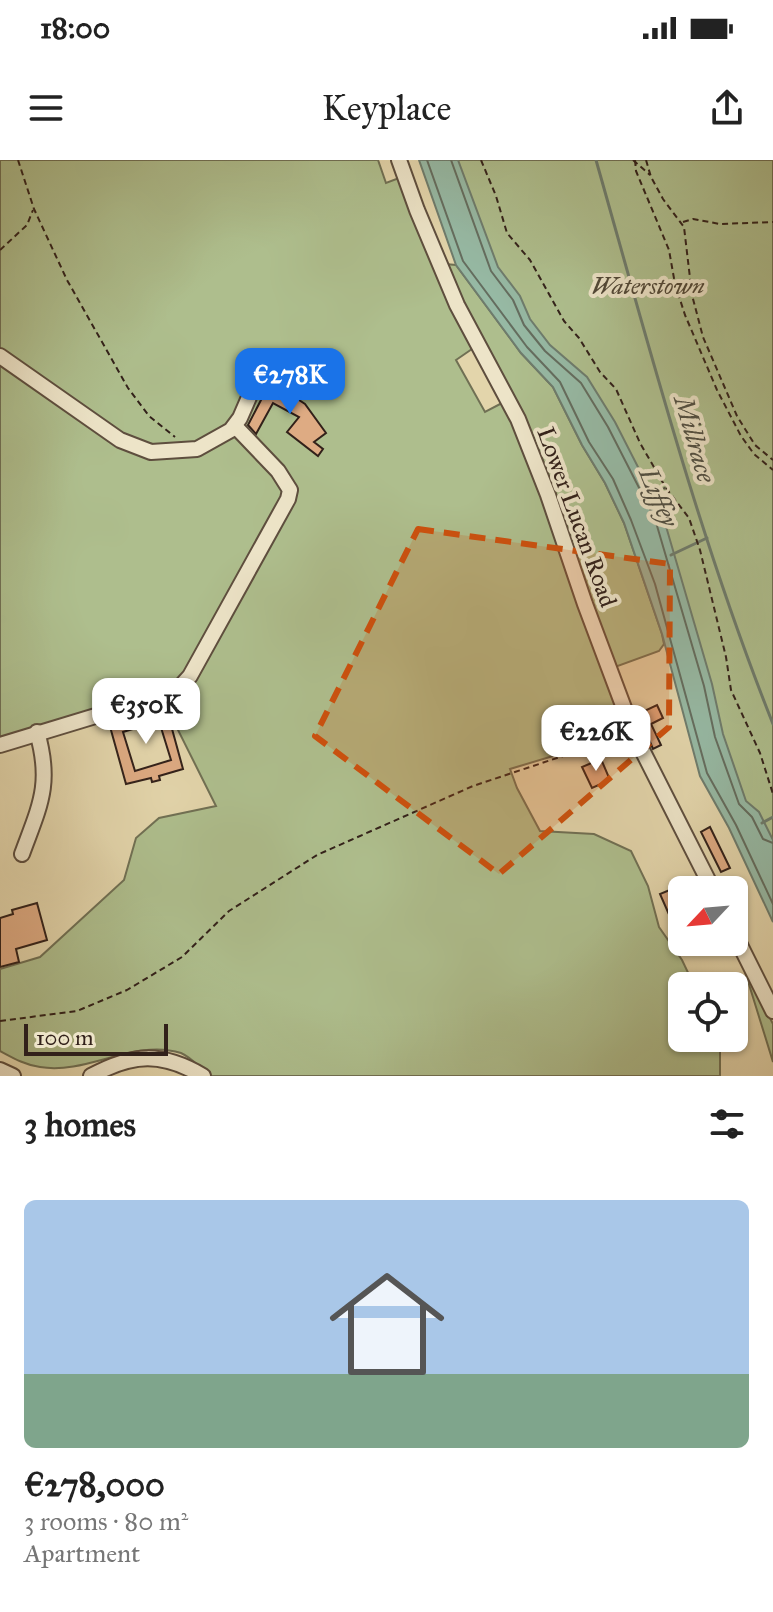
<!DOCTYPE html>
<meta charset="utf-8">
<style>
:root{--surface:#fff;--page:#f2f2f2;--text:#222;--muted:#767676;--accent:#1a73e8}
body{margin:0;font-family:"IM FELL Great Primer",serif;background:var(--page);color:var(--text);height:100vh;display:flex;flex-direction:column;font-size:30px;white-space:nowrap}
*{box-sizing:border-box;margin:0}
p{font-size:26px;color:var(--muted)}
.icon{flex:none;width:44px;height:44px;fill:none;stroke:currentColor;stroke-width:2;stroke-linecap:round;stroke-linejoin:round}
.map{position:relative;height:916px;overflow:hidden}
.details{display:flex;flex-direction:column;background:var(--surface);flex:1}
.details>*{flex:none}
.needle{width:52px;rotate:244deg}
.buttons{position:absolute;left:668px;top:716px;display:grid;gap:16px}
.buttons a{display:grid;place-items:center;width:80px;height:80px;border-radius:12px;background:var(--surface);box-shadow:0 2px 6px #0004;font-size:40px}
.scale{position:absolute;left:24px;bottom:20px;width:144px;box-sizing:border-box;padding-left:8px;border:4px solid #32211a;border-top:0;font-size:22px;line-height:28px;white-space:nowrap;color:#32211a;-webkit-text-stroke:6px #ede4c8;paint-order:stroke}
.price{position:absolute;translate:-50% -68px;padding:0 18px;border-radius:16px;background:#fff;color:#222;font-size:26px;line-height:52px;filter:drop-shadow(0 2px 4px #0008)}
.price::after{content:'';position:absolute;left:50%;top:48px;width:24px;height:18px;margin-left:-12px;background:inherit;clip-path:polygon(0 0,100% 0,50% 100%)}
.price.current{background:var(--accent);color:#fff}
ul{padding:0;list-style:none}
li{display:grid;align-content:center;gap:16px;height:424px;padding:0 24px}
li span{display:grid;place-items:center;height:248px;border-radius:12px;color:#555}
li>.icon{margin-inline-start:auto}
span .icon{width:144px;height:144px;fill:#fffc;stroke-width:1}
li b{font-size:34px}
h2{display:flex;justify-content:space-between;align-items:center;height:96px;padding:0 24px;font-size:34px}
.status{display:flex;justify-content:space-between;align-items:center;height:56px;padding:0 40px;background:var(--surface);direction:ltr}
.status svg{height:22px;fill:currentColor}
header{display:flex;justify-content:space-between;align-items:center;height:104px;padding:0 24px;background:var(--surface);font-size:36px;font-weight:600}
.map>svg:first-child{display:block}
</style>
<div class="status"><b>18:00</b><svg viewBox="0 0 49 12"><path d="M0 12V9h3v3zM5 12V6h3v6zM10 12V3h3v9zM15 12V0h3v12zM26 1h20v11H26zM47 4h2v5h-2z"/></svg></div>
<header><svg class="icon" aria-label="menu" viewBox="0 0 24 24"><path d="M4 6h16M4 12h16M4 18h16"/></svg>Keyplace<svg class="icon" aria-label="share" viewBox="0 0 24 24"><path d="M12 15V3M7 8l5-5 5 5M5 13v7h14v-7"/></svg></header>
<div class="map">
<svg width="773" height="916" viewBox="0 0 773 916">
<rect width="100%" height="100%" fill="#e3d5ab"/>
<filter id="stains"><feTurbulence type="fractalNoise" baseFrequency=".0025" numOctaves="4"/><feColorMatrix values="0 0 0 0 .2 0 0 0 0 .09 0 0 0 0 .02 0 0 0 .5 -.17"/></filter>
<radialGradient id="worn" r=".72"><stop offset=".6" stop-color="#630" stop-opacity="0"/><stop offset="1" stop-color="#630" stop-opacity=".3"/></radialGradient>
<!-- green -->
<g fill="#aebe8d" stroke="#707054" stroke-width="2">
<path d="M0,0H378L386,23L399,18L450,144L472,189L456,200L485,252L504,242L531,304L626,574L510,609L517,628L540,671L594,674L631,691L648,726L659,767L682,800L692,821L699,826H682V878H720V916H210C201,909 191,897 181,893C134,878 88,915 40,907C25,905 13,898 0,891V809L40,797L124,720L136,678L159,658L216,646L174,562L166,528L0,578Z"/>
<path d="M442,0H773V722L659,402L509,153Z"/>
<path d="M445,104L456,105L521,193L553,227L582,285L605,323L624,363L662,474L664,484L659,491L615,507L543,301L512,236L477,173Z"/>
<path d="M743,805L773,864V902Z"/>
</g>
<!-- water -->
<path fill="#96b9a4" stroke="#6e7c6d" stroke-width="2" d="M419,0H458L498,107L520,136L530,159L550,185L587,217L615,262L663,356L712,524L723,574L746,641L759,652L773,680V762L729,668L700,616L662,474L624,363L605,323L582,285L553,227L521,193L456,105Z"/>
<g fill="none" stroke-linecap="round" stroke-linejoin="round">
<!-- shore -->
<g stroke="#646d5f" stroke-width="2">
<path d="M427,0L463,101L527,187L560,222L589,282L613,319L631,360L655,424L707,613L736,665L773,744"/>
<path d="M451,0L491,111L513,140L524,165L545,191L581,223L608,267L655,359L704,526L715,577L739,644L752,657L763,679L773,683"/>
</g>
<!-- stream -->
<g stroke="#6e7c6d" stroke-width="3">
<path d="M596,0C650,190 700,381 773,564"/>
<path d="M671,395L707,378"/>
<path d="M633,592V590"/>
<path d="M762,663L773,657"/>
</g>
</g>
<!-- building -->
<g fill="#deab83" stroke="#32211a" stroke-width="2" fill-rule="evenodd">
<path d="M274,215L285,222L281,228L305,244L326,273L314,282L323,289L318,296L287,272L299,257L273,243L256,274L248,265Z"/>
<path d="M657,545L663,558L651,564L661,585L653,589L638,554Z"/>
<path d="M166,547L183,609L159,616L160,620L152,622L151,618L126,624L109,563ZM159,561L171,600L135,611L123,572Z"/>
<path d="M601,599L610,620L592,628L582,607Z"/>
<path d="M710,667L730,708L721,712L701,672Z"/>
<path d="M672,729L682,753V777L674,758L671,759L660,734Z"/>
<path d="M37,743L47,780L16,789L19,802L0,807V758L13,754L12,750Z"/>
</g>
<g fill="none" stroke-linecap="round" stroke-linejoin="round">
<defs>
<g id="minor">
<path d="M399,0L417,50L457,145L518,259L548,335L585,444L633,572L713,730"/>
<path d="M0,196L120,280L151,292L197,289L231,270L240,258L256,221"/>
<path d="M0,585L168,534L181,526L190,516L288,339L290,330L278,311L235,266"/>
<path d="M22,694C40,645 52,624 37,572"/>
<path d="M734,773L773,851"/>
<path d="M0,910L13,916"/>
<path d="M91,916C133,893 162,892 203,916"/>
</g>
</defs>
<!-- minor casing -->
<use href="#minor" stroke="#5e4e3e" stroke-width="18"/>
<!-- path -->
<g stroke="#32211a" stroke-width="2" stroke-dasharray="6 4" stroke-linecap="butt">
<path d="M18,0L34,49L67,120L128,228L149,256L175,277"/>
<path d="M481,0L496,36L507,73L530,100L564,161L579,178L600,212L616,229L640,283L666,328L689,358L700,390L726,497L731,530L760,593L773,634"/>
<path d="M633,0L650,15"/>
<path d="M635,0L636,11L669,90L675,124L685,155L717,230L741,276L754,294L773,310"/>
<path d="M646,0L651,17L663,39L684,67L692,135L703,177L737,256L755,285L773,300"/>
<path d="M683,62L693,59L720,64L773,62"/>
<path d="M0,90L27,65L33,50"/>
<path d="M0,861L77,851L127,830L182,797L229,751L317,695L473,626L575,592L625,583"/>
</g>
<!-- minor -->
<use href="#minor" stroke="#ede4c8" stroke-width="14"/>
</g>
<!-- marked area -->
<path fill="#cd510e" fill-opacity="0.2" stroke="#cd510e" stroke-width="6" stroke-dasharray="16 10" stroke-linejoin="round" d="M418,369L670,404L669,567L499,714L315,576Z"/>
<g text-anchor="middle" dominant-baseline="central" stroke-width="8" stroke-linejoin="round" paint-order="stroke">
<!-- park labels -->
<g font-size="24" font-style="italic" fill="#514837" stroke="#ede4c8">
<text x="648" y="126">Waterstown</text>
</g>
<!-- street labels -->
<g font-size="24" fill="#32211a" stroke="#ede4c8">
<text transform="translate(577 357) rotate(70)">Lower Lucan Road</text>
</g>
<!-- water labels -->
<g font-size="26" font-style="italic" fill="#504f43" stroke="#ede4c8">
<text transform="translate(695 279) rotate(74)">Millrace</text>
<text transform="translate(659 337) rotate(67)">Liffey</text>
</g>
</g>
<rect width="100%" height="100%" filter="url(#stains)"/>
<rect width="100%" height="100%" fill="url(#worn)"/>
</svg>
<div class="buttons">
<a><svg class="needle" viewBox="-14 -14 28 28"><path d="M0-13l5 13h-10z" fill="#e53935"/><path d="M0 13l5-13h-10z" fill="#767676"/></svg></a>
<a><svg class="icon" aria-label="locate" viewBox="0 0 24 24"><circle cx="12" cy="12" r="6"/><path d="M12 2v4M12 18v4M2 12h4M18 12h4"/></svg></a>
</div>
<div class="scale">100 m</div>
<b class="price current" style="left:290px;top:256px">€278K</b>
<b class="price" style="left:146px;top:586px">€350K</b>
<b class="price" style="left:596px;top:613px">€226K</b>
</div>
<section class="details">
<h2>3 homes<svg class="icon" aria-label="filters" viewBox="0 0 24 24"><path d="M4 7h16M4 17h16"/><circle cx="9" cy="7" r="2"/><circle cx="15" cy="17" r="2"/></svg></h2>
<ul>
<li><span style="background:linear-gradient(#a9c7e8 70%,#7fa58c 0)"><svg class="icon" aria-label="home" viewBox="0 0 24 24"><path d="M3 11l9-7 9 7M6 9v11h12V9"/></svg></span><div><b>€278,000</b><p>3 rooms · 80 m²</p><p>Apartment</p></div></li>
</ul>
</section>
